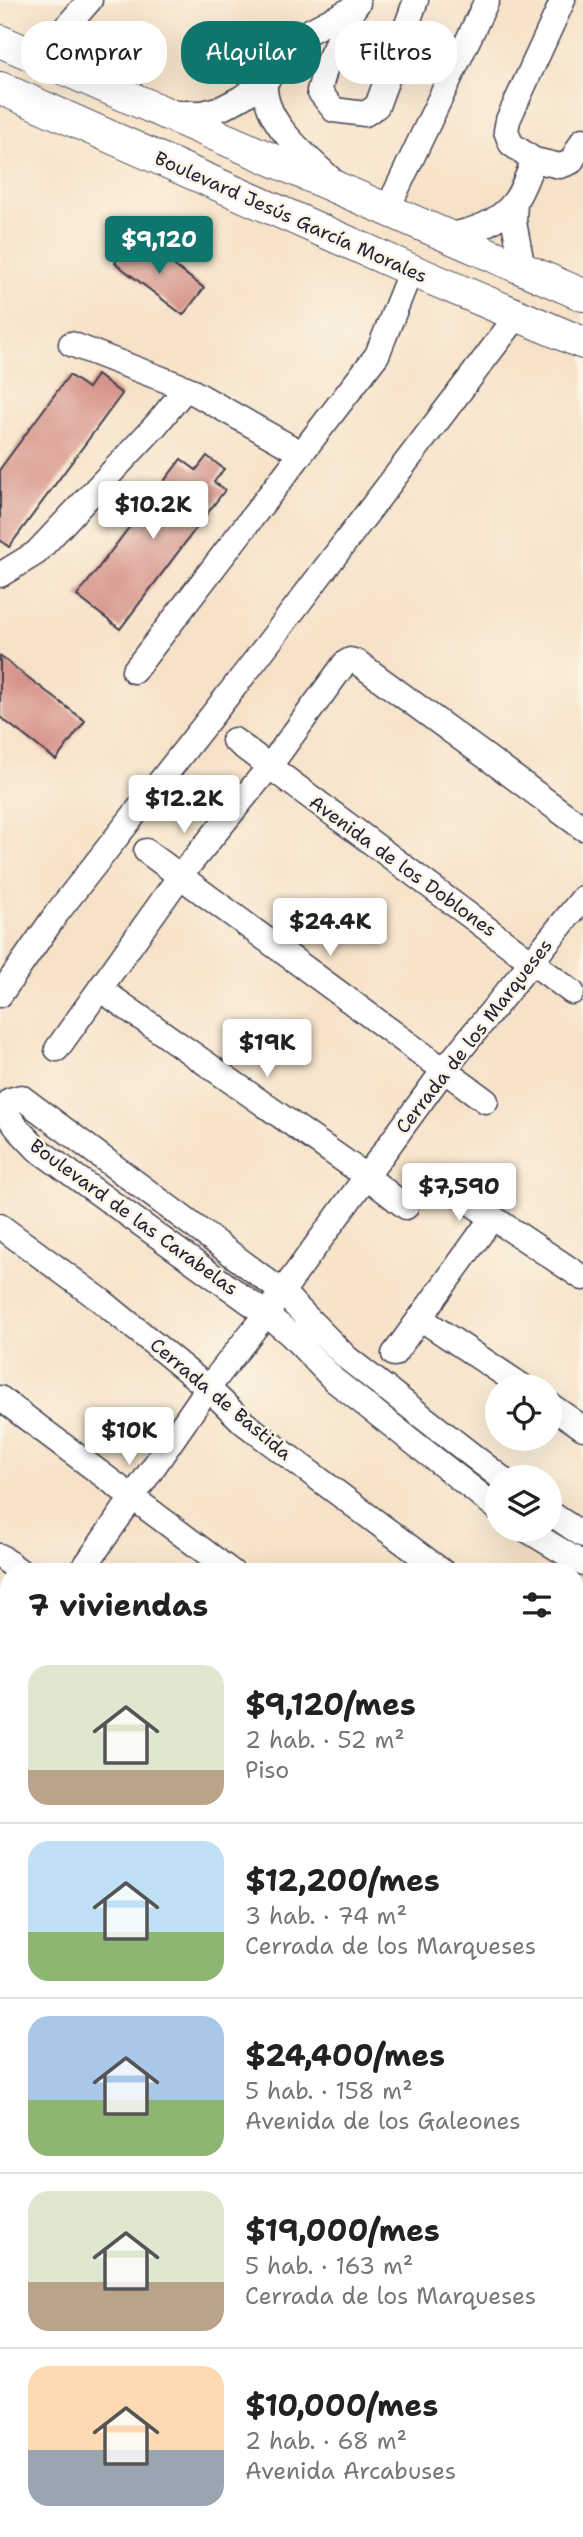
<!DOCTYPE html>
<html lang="es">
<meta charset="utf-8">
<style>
:root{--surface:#fff;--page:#f6f6f6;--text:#222;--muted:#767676;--line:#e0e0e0;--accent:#0f766e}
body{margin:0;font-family:"Shantell Sans",sans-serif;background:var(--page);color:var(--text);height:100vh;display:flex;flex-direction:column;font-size:26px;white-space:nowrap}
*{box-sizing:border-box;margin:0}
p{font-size:23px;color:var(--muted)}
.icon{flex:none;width:38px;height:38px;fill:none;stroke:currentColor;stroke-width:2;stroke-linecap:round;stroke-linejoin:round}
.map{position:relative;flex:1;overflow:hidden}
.drawer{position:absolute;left:0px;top:1563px;width:584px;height:975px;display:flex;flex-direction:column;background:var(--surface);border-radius:28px 28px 0 0;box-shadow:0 7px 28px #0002}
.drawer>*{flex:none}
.guide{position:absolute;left:21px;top:21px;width:542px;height:63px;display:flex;gap:14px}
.tools{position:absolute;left:485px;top:1374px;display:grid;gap:14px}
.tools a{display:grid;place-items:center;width:77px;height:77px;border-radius:50%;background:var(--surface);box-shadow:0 7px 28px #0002;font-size:35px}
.price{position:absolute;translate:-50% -60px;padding:0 16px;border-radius:7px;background:#fff;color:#222;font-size:23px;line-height:46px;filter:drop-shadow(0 2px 4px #0008)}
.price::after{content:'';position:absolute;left:50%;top:42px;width:21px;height:16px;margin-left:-10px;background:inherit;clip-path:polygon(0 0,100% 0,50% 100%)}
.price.selected{background:var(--accent);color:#fff}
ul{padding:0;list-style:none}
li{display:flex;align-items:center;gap:21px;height:175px;padding:0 28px}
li+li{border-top:2px solid var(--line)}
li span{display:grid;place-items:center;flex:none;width:196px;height:140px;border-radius:21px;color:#555}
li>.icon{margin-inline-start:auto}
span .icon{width:84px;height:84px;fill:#fffc;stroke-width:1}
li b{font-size:30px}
h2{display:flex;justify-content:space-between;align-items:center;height:84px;padding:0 28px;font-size:30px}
.chip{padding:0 24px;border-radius:28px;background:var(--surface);box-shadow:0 7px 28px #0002;font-size:24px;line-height:63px}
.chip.selected{background:var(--accent);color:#fff}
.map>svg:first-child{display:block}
</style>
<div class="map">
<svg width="583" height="2537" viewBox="0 0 583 2537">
<rect width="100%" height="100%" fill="#fcf5e5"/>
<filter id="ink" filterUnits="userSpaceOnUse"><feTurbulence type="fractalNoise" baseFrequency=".0143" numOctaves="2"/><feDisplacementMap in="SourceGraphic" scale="14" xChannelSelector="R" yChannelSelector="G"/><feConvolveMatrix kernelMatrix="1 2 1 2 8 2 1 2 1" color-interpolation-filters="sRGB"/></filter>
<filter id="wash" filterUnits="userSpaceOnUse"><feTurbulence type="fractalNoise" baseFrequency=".00686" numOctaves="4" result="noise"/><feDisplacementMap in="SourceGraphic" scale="28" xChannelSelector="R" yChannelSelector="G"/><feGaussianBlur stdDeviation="1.57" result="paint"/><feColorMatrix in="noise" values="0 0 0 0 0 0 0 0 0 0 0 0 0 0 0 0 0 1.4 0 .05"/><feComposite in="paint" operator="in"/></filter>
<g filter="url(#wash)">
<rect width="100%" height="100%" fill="#f6e2c8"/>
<g id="blocks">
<!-- building -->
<g fill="#d6938a">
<path d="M135,236L204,288L183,315L115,263Z"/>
<path d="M69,375L88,388L97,375L122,394L9,547L0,540V469Z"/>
<path d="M207,456L224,469L214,482L225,490L120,629L77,596L181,459L196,470Z"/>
<path d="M0,656L85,721L56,760L0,717Z"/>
</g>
</g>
</g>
<g filter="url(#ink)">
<use href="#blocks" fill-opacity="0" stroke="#423f50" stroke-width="2"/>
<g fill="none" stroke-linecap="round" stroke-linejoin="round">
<defs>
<g id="minor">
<path d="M563,0L508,120L506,131L511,144L534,160L560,166L571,162L583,140"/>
<path d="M354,8L327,63L319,91L334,110L365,114L377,106L416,0"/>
<path d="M39,58L90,0"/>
<path d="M265,82C262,122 307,156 334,182"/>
<path d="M171,113H203L224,107L241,98L265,82L308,32L354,8L358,3"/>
<path d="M515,201L514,222L523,269"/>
<path d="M387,210L487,0"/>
<path d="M446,236C472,231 498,224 515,201C523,190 528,173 534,160"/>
<path d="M71,344L186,388"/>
<path d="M0,575L36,553L156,425L186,388L301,453"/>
<path d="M134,671L377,355L411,270"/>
<path d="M234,740L572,992"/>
<path d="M146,851L486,1101"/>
<path d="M100,989L366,1176L406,1207"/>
<path d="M0,995L57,913L257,658L518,315"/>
<path d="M57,1049L180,876L269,767L345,663L350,660L357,662L583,828"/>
<path d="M453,1191L583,1278"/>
<path d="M0,1226L103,1302L208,1388L244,1423L443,1572"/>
<path d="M420,1318L522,1386"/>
<path d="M394,1354L492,1218"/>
<path d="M0,1398L232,1572"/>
<path d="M550,1405L583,1428"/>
<path d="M497,1508L334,1380L291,1335L266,1314L37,1149L18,1129L6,1113L10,1100L21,1097L281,1291L347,1358L500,1477"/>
<path d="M550,1513L583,1535"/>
<path d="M527,1530L583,1564"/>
<path d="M0,1556L21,1572"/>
<path d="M81,1572L208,1388L266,1314L444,1070L583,898"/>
<path d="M576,1678L583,1685"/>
<path d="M576,1716L583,1709"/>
<path d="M576,1868L583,1875"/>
<path d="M0,2029L9,2036"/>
<path d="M0,2196L9,2202"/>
<path d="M576,2340L583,2331"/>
<path d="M0,2372L9,2360"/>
<path d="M576,2397L583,2393"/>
<path d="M0,2411L9,2400"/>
<path d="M233,2529L244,2537"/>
<path d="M387,2537L391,2529"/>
</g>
<g id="major">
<path d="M0,41L583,295"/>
<path d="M0,88L411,270L583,343"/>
<path d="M576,2458L583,2449"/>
<path d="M512,2537L519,2529"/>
</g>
</defs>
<!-- minor casing -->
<use href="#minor" stroke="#423f50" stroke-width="27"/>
<!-- major casing -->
<use href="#major" stroke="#423f50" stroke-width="34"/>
<!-- minor -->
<use href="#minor" stroke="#fff" stroke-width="24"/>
<!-- major -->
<use href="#major" stroke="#fff" stroke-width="32"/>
</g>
</g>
<g text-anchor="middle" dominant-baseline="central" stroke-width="5" stroke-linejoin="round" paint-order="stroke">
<!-- street labels -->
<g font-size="19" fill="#22223b" stroke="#fcf5e5">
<text transform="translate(291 217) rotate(24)">Boulevard Jesús García Morales</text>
<text transform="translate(403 866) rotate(36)">Avenida de los Doblones</text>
<text transform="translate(474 1036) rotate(-52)">Cerrada de los Marqueses</text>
<text transform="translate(134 1217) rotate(36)">Boulevard de las Carabelas</text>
<text transform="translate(221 1399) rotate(40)">Cerrada de Bastida</text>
</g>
</g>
</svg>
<div class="tools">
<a><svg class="icon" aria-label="locate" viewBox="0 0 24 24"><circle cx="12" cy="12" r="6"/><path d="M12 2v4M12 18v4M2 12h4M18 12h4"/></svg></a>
<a><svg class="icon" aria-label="layers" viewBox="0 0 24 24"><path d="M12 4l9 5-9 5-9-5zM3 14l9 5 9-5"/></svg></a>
</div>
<b class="price selected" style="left:159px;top:276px">$9,120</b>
<b class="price" style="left:153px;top:541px">$10.2K</b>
<b class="price" style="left:184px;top:835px">$12.2K</b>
<b class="price" style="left:330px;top:958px">$24.4K</b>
<b class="price" style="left:267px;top:1079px">$19K</b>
<b class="price" style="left:459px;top:1223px">$7,590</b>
<b class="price" style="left:129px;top:1467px">$10K</b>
<div class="guide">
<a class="chip">Comprar</a>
<a class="chip selected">Alquilar</a>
<a class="chip">Filtros</a>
</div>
<section class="drawer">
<h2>7 viviendas<svg class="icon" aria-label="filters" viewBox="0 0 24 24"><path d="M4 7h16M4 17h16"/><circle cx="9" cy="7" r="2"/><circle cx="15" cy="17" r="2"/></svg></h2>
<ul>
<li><span style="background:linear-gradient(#dfe7d0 75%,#b9a48a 0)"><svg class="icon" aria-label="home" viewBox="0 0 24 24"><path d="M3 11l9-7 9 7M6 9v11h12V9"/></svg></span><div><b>$9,120/mes</b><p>2 hab. · 52 m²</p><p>Piso</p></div></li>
<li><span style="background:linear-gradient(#bfe0f5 65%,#8fb573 0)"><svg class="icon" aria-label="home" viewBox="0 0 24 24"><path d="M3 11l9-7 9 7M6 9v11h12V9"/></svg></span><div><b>$12,200/mes</b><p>3 hab. · 74 m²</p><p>Cerrada de los Marqueses</p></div></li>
<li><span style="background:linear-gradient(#a9c7e8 60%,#8fb573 0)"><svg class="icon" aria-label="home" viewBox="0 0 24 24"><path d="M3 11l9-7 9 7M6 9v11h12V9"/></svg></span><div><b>$24,400/mes</b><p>5 hab. · 158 m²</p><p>Avenida de los Galeones</p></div></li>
<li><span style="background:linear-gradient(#dfe7d0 65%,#b9a48a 0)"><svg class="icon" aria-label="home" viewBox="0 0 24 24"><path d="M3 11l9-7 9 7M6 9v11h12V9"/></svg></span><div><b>$19,000/mes</b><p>5 hab. · 163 m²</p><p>Cerrada de los Marqueses</p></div></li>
<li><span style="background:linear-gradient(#ffd9b3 60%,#9aa5b1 0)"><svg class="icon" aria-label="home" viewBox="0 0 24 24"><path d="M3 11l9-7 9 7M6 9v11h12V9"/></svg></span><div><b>$10,000/mes</b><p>2 hab. · 68 m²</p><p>Avenida Arcabuses</p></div></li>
</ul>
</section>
</div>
